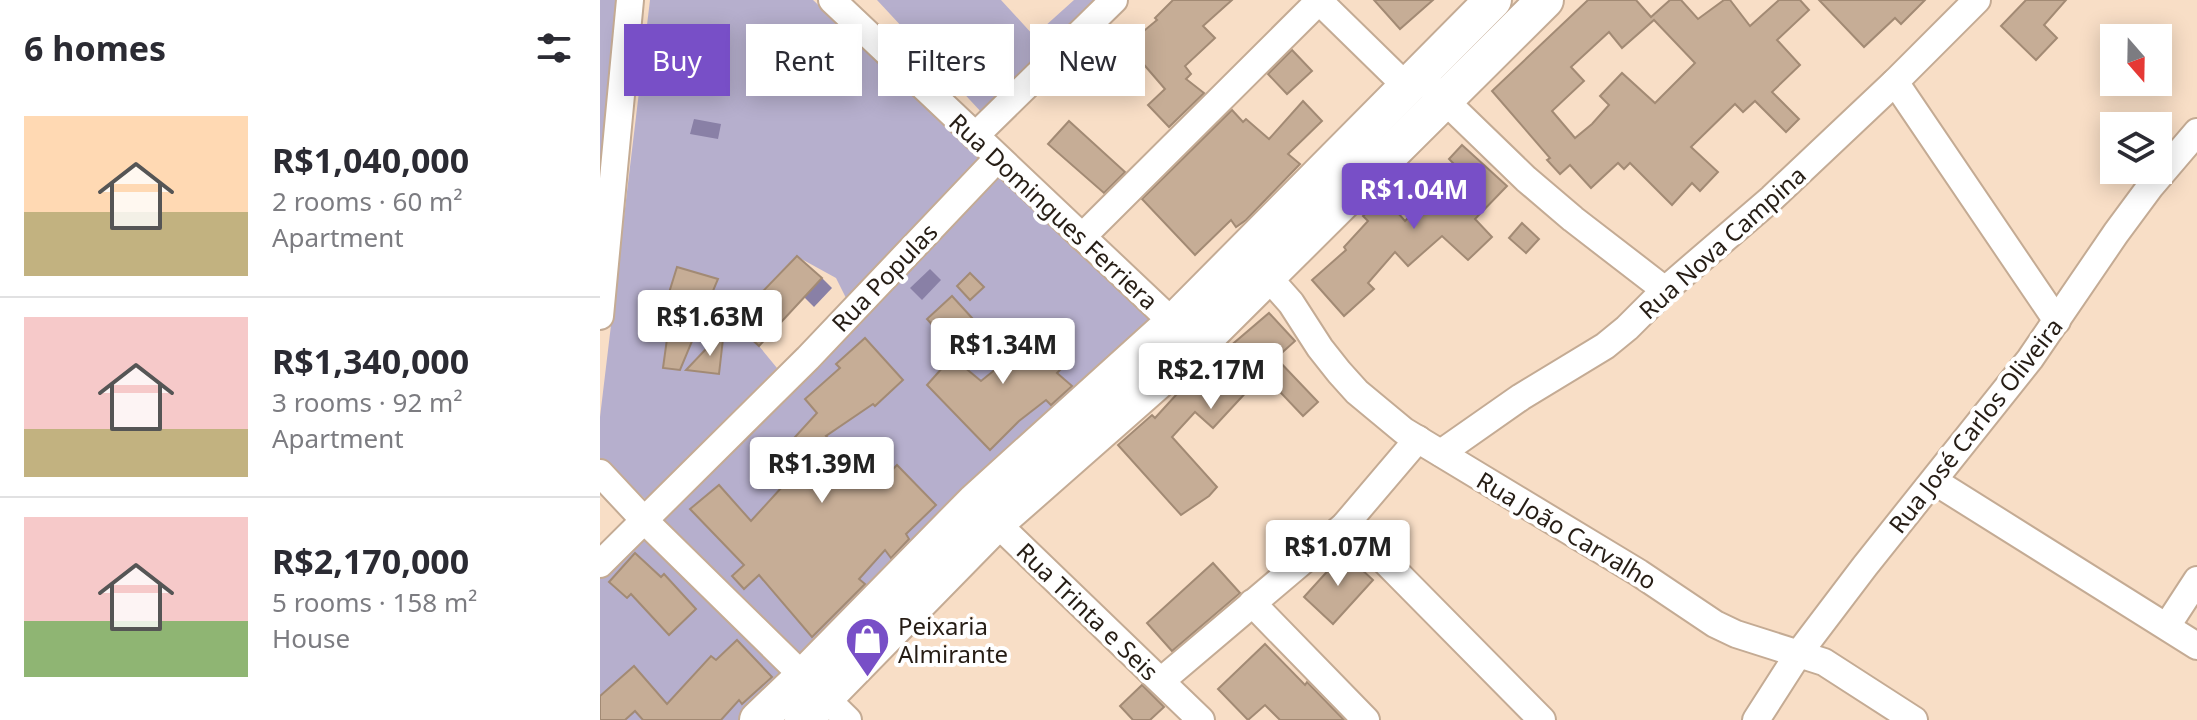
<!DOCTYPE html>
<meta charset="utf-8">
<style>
:root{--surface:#fff;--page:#f7f7f7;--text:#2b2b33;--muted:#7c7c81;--line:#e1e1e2;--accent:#784fc7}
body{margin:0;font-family:"Noto Sans",sans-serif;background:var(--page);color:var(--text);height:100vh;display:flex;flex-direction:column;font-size:30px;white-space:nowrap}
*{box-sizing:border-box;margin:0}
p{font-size:26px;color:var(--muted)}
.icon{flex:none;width:44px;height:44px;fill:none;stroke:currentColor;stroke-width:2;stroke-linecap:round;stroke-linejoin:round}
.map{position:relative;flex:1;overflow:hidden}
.sheet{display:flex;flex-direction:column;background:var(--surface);width:600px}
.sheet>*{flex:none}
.top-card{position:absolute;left:24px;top:24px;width:760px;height:72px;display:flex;gap:16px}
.needle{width:52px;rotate:160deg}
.buttons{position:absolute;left:1500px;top:24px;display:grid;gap:16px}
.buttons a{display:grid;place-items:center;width:72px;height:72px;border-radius:0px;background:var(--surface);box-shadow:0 4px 20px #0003;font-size:40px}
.price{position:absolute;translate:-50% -68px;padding:0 18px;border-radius:8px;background:#fff;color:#222;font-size:26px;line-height:52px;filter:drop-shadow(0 2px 4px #0008)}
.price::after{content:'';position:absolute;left:50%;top:48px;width:24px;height:18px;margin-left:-12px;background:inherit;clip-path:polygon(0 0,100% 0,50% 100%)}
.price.on{background:var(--accent);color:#fff}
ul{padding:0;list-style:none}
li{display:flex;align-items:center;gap:24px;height:200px;padding:0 24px}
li+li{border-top:2px solid var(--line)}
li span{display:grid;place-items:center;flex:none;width:224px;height:160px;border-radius:0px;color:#555}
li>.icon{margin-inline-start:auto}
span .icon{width:96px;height:96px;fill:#fffc;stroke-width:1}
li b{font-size:34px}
h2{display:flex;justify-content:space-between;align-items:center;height:96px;padding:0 24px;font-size:34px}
.pill{padding:0 28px;border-radius:0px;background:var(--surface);box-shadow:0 4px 20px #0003;font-size:28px;line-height:72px}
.pill.on{background:var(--accent);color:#fff}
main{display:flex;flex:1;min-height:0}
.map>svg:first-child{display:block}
</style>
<main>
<section class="sheet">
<h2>6 homes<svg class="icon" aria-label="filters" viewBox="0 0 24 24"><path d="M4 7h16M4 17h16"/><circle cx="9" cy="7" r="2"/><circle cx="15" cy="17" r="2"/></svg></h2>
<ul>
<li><span style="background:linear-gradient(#ffd9b3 60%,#c2b280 0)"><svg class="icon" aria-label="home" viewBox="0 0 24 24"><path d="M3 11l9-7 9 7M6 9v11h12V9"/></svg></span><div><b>R$1,040,000</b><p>2 rooms · 60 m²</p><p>Apartment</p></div></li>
<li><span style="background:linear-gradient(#f6c9c9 70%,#c2b280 0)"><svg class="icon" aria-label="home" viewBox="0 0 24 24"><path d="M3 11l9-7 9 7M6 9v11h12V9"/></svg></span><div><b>R$1,340,000</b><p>3 rooms · 92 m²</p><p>Apartment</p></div></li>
<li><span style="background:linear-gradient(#f6c9c9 65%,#8fb573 0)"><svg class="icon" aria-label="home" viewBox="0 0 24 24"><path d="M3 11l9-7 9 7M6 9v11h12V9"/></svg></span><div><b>R$2,170,000</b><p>5 rooms · 158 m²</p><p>House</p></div></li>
</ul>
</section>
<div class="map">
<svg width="1597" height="720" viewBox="0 0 1597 720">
<rect width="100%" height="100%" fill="#f8dec6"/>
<!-- green -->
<g fill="#b6afcd">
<path d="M0,0H20L0,229Z"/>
<path d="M50,0H213L383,159L248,302L236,278L196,256L133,321L159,346L177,368L47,501L0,458V417Z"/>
<path d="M277,0H401L434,36L474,0H507L383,114Z"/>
<path d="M398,173L555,321L203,659L60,523Z"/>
<path d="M44,532L191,676L144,720H0V574Z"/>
</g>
<!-- water -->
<g fill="#8980a6">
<path d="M94,119L121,124L118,139L90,134Z"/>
<path d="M330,269L341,280L322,300L310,288Z"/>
<path d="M222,278L232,288L214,307L204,297Z"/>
</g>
<!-- building -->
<g fill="#c6ad96" stroke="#a28a74" stroke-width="2" fill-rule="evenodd">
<path d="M573,0H632L603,26L615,38L585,66L591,74L586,79L604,93L569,127L548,105L565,89L527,45L557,20L555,18Z"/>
<path d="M774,0H833L800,29Z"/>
<path d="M988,0H1036L1051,17L1070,0H1081L1098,19L1124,0H1130L1150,26L1179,0H1200L1209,10L1177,40L1200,65L1172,92L1199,119L1186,132L1155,101L1143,112L1135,104L1091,147L1118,172L1100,191L1092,183L1072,205L1030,163L1024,169L1018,163L991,188L970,165L960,174L947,160L950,158L892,91ZM1054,20L1095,63L1055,103L1022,73L1000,96L1009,105L992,124L975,138L952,111L984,81L971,67L1009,32L1022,48Z"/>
<path d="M1219,0H1325L1301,24L1295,18L1264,47Z"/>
<path d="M1426,0H1466L1444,25L1457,38L1436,60L1401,26Z"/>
<path d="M692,50L712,71L687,94L668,74Z"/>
<path d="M703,101L722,121L688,154L700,164L646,220L636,227L631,220L595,255L542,199L632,110L643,122L646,119L669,139Z"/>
<path d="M469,121L525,172L504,193L448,144Z"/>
<path d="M862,145L907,186L875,219L892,237L868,260L842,236L808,266L795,252L768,283L774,289L744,316L712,280L746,250L744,247L768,221L763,216L784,197L805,221L857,167L849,159Z"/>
<path d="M922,223L939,239L926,253L909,238Z"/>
<path d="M197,256L222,278L159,346L133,322Z"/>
<path d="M77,267L118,279L80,370L63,368L67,339L55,338Z"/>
<path d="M370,273L384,287L370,300L357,286Z"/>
<path d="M352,296L383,330L358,353L327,319Z"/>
<path d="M669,313L695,341L676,358L718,402L703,416L663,374L613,428L595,412L572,437L617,487L609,496L581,515L518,445L552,415L555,418L587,383Z"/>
<path d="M425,321L465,365L457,373L472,386L451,405L446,400L419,421L390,450L327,385L352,357L381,381L407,360L395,347Z"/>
<path d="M124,330L119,374L86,370Z"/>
<path d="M265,338L303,380L275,406L273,404L226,436L275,487L297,465L336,505L306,534L309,539L291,558L285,550L259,579L265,584L212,637L159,575L144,589L132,576L144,565L90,509L119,485L151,521L182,487L164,471L217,413L205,399L240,368L236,364Z"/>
<path d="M35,553L61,577L64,574L96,609L69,635L31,594L27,598L9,582Z"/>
<path d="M744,553L773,580L733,624L704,597Z"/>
<path d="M613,563L640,593L572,651L547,623Z"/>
<path d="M137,640L172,677L142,704L139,700L121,720H43L35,711L25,720H0V696L34,666L67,704L111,656L116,660Z"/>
<path d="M665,644L705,685L707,682L744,720H680L665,705L648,720L618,689Z"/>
<path d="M542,685L564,707L550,720H533L520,706Z"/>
</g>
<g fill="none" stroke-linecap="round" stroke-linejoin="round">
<defs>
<g id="minor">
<path d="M232,0L584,333"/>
<path d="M718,0L807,87"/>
<path d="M1295,82L1457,321"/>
<path d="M832,88L926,179L973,219L1065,290"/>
<path d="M375,136L514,0"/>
<path d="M482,237L720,0"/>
<path d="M667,276L691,303L720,348L739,372L757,392L804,431L1039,573L1115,624L1136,634L1224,662L1314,720"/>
<path d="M0,316L30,0"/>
<path d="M841,453L921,397L1005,346L1027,328L1065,290L1172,198L1295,82L1377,0"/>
<path d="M0,473L45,521L248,720"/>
<path d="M1334,481L1597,646"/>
<path d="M385,512L601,720"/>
<path d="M744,526L782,558L942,720"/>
<path d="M0,564L208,358L398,158"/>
<path d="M652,603L766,720"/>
<path d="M1567,626L1597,580"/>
<path d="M561,681L744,526L818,439"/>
<path d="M1156,720L1199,653L1265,566L1430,359L1516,233L1550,187L1597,132"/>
</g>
<g id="secondary">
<path d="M158,720L203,677L375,502L573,323L893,0"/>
<path d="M203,720L396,523L597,346L945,0"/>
</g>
</defs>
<!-- minor casing -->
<use href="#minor" stroke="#c4ab94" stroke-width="30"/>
<!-- secondary casing -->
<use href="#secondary" stroke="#c4ab94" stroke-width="40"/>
<!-- minor -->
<use href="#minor" stroke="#fff" stroke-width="26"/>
<!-- secondary -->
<use href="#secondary" stroke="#fff" stroke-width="36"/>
</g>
<!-- icons -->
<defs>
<symbol id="shop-pin" viewBox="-11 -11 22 30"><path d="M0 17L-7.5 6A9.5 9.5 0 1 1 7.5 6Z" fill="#784fc7" stroke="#fff"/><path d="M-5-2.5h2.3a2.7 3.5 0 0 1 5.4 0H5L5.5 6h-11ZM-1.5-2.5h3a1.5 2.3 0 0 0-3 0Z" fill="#fff"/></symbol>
</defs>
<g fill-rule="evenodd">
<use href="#shop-pin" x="242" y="614" width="51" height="69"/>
</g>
<g text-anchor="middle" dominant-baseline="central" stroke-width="8" stroke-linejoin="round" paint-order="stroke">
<!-- street labels -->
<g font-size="24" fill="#261d15" stroke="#fff">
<text transform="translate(454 211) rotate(43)">Rua Domingues Ferriera</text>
<text transform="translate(1122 242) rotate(-42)">Rua Nova Campina</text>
<text transform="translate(284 277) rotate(-46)">Rua Populas</text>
<text transform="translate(1375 425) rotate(-52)">Rua José Carlos Oliveira</text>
<text transform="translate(967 530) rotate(31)">Rua João Carvalho</text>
<text transform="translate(488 611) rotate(44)">Rua Trinta e Seis</text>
</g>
<!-- poi labels -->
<g font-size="24" fill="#261d15" stroke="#fff" text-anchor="start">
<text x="298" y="625">Peixaria<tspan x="298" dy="28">Almirante</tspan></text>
</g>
</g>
</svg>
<div class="buttons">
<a><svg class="needle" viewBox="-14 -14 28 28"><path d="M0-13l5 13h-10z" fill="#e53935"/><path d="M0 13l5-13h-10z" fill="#7c7c81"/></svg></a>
<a><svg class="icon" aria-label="layers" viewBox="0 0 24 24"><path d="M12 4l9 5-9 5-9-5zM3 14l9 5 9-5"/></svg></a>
</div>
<b class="price on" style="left:814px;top:231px">R$1.04M</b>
<b class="price" style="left:110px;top:358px">R$1.63M</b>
<b class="price" style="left:403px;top:386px">R$1.34M</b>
<b class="price" style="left:611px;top:411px">R$2.17M</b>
<b class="price" style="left:222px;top:505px">R$1.39M</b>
<b class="price" style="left:738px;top:588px">R$1.07M</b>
<div class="top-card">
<a class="pill on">Buy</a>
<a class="pill">Rent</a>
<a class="pill">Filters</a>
<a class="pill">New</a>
</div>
</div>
</main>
